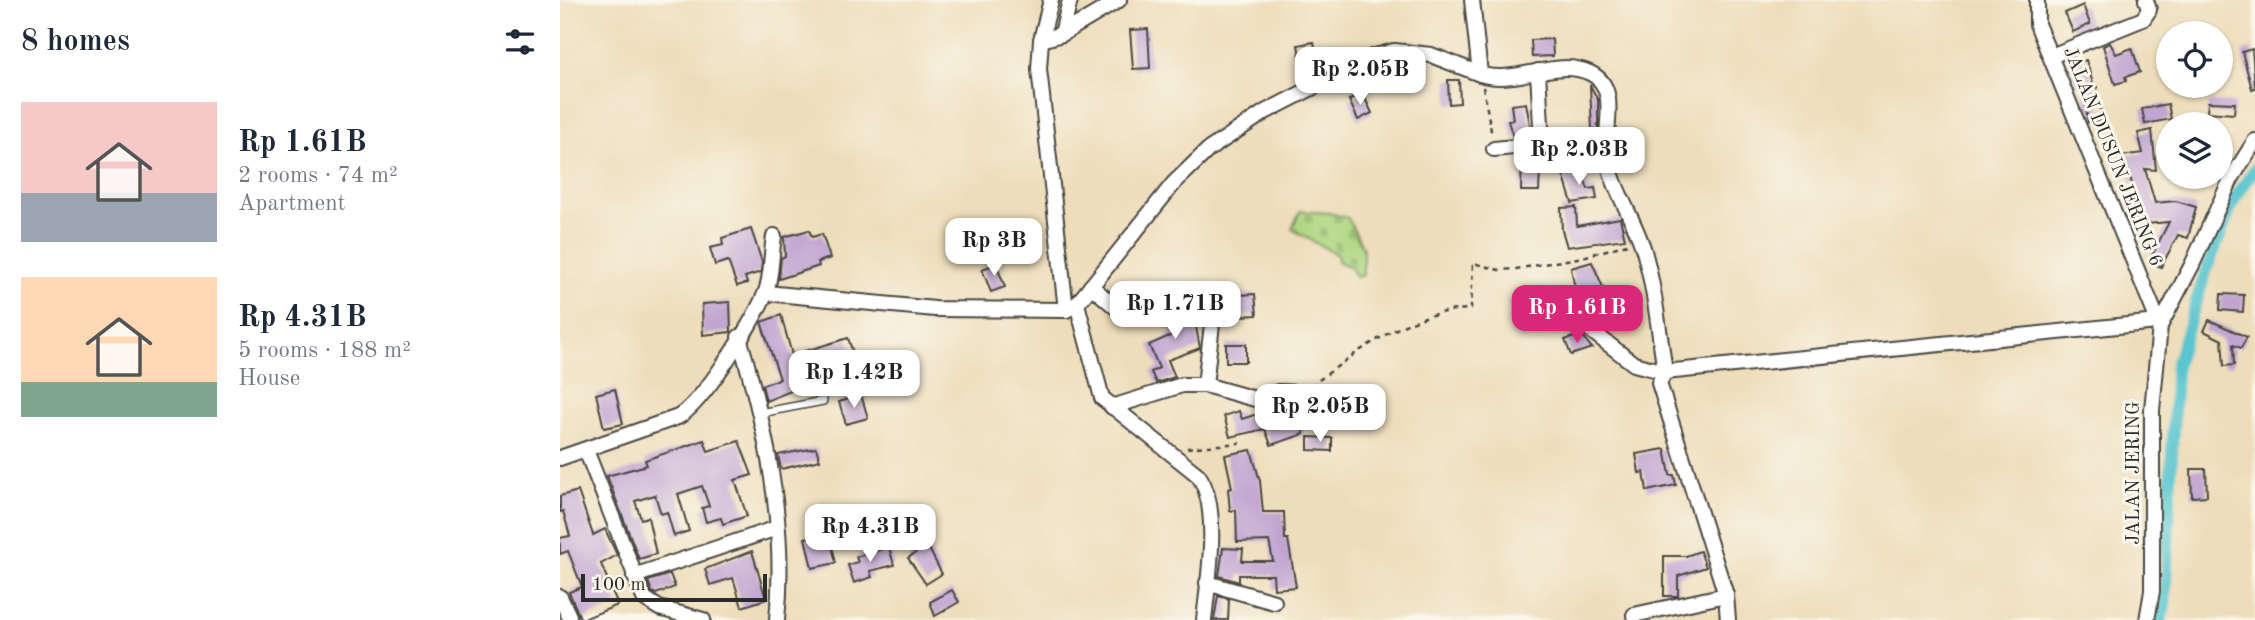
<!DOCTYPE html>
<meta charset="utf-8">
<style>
:root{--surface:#fff;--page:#f6f6f7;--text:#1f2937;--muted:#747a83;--accent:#db2777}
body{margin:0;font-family:"Old Standard TT",serif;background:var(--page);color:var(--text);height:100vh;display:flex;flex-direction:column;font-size:26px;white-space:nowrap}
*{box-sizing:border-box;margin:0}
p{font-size:23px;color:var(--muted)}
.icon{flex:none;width:38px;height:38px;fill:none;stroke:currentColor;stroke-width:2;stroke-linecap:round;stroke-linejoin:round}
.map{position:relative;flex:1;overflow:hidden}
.panel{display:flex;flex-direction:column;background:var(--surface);width:560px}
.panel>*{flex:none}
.fabs{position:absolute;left:1596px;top:21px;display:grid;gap:14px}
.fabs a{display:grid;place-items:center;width:77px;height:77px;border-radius:50%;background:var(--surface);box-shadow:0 2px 5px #0004;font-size:35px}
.scale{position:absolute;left:21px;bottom:18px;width:186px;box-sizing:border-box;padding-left:7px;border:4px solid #2b2b2b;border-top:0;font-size:19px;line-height:24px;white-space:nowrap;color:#2b2b2b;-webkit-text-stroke:5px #fbf7ec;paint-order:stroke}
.price{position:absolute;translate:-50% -60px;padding:0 16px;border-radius:14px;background:#fff;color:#222;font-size:23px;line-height:46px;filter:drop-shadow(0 2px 4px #0008)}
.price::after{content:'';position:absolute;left:50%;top:42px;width:21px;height:16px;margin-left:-10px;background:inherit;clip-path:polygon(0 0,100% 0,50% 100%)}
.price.selected{background:var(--accent);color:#fff}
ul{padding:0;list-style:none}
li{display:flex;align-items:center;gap:21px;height:175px;padding:0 21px}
li span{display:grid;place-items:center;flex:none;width:196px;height:140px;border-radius:0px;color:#555}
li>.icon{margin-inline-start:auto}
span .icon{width:84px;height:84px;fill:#fffc;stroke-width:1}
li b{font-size:30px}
h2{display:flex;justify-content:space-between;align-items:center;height:84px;padding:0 21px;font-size:30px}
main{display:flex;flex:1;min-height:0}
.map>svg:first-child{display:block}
</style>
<main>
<section class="panel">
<h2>8 homes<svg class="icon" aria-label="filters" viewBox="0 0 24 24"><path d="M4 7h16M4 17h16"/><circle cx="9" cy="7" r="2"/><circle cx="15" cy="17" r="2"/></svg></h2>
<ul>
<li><span style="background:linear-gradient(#f6c9c9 65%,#9aa5b1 0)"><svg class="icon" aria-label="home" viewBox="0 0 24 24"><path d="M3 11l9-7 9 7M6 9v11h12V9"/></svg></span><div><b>Rp 1.61B</b><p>2 rooms · 74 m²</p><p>Apartment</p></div></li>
<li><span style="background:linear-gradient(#ffd9b3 75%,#7fa58c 0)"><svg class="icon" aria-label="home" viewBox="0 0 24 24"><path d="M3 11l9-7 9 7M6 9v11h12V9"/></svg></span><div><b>Rp 4.31B</b><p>5 rooms · 188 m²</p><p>House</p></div></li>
</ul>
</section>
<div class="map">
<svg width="1695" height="620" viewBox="0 0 1695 620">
<defs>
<pattern id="cemetery-stones" width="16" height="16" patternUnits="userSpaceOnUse" patternTransform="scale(1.75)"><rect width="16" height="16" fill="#aed781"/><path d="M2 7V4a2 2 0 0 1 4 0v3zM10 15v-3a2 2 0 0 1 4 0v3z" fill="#96b970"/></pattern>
</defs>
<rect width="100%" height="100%" fill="#fbf7ec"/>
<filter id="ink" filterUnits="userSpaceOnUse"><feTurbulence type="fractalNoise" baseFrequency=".0143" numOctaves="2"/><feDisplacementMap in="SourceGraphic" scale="14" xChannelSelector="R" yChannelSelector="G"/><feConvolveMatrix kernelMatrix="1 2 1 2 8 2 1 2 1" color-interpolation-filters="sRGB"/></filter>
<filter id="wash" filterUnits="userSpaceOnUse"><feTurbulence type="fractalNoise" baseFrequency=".00686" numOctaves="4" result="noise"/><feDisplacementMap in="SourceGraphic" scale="28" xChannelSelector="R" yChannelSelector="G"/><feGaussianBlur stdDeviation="1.57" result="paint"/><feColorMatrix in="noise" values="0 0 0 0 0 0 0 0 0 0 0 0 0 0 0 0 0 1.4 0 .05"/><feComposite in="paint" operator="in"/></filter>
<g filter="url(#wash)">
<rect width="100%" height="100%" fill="#edddba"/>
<!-- cemetery -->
<path fill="url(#cemetery-stones)" stroke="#6c8156" stroke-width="2" d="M740,211L769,213L788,218L803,248V275L796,277L791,267L779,262L777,255L732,229Z"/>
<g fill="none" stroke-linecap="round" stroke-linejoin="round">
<!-- canal -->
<path stroke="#58c5cf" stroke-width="12" d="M1601,620L1605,604L1616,365L1646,271L1674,200L1695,169"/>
</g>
<g id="blocks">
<!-- building -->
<g fill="#c1a5d1">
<path d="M1523,5L1530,24L1513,32L1505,13Z"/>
<path d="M588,29L590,68L573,69L570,30Z"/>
<path d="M992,39L993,56L972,57L971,40Z"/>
<path d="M754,42L760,73L744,79L738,45Z"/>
<path d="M1550,43L1556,54L1572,48L1580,72L1565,77L1566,81L1555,84L1543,46Z"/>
<path d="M1692,49L1695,88L1692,89L1682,52Z"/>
<path d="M1526,60L1534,87H1537L1542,120L1528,122L1522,83L1516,85L1510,65Z"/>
<path d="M888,80H899L900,103L889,104Z"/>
<path d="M1030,85L1038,100V129L1032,130Z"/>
<path d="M803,94L812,113L798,120L789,100Z"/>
<path d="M1648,102L1675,103L1674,114L1647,112Z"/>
<path d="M966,103L972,136L953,137L948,121L953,120L951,105Z"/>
<path d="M1608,104L1611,119L1585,124L1582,109Z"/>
<path d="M1592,130L1596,170L1585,169L1595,203L1616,201L1636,207L1628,238L1618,235L1601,267L1589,261L1609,222L1576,225L1574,204H1578L1568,170L1563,171L1561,156L1583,153L1578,133Z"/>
<path d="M988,153L991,167L980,170L979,191H961L962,156Z"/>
<path d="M1019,167L1028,189L1035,188L1037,199L1012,203L1003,174Z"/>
<path d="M1016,207L1017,226L1060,218L1065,239L1007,247L1002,230L1001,208Z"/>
<path d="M191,229L202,262L201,272L185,277L187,283L177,286L168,261L155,265L150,248L163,245L162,238Z"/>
<path d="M249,230L252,237L262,234L270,258L258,262L259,266L219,279L221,258L225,256L224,237Z"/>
<path d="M1032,262L1053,310L1032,315L1028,297L1017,299L1011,268Z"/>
<path d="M436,264L445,287L431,292L422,269Z"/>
<path d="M695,294L697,315L680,316L678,295Z"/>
<path d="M1661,294L1684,295L1683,312L1660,310Z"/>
<path d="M170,302L171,332L143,335L142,304Z"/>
<path d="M624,302L636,327L640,348L608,360L615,377L596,383L591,372L599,368L589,345L612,335L603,310Z"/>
<path d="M221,315L232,355L288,338L297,365L250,379L251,383L206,401L202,385L220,379L201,322Z"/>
<path d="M1649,320L1687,337L1681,348L1673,345L1674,365L1664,366L1662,340L1644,331Z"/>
<path d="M1021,335L1032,348L1011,355L1005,340Z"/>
<rect x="666" y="344" width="20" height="18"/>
<path d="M55,389L63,424L44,428L36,394Z"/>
<path d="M301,395L308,418L286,424L279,402Z"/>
<path d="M734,402L744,434L711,445L705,429L670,437L664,416L679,411L682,419Z"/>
<path d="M748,437L772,438V451L748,450Z"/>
<path d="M144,440L148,451L179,441L192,475L175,480L187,516L163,524L161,518L146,522L142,508L149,506L142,486L118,494L129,531L114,536L107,512L101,514L95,495L75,501L81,519L88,517L96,554L79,559L47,476L87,465L85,460Z"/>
<path d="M256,448L260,460L221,469L218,455Z"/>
<path d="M1105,449L1110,475H1114L1116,485L1087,491L1084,472L1079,473L1076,454Z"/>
<path d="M691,450L700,481L703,512H724L725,539H728L736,587L714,589L713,575H679V582L659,576L663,548L683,549L682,561H713L709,541L677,542L676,510L670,511L668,489L672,488L665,455Z"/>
<path d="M1631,469H1646L1647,496L1632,497Z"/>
<path d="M18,491L33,535L45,529L57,555L41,564L58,605L21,620L9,592L22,587L8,551L0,554V538L10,536L3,511L0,512V496Z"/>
<path d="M269,533L276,563L252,568L245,538Z"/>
<path d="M367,545L382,574L366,584L348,558Z"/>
<path d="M329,547L334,565L310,571L312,577L294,583L288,565L298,562L296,557Z"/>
<path d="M192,551L206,599L182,607L173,578L150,585L145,569Z"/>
<path d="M1140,551L1146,567L1118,576V596H1104V556H1126Z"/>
<path d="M110,574L115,587L96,594L92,592L88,581Z"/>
<path d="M392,590L399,602L375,616L370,602Z"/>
<path d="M658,596L669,599L668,620H654Z"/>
</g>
</g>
</g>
<g filter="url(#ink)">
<use href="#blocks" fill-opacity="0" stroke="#484640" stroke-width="2"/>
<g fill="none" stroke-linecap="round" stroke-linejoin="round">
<defs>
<path id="lane" d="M200,413L263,401"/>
<g id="street">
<path d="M491,0L481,40L479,69L506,310"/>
<path d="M1477,0V24L1600,326"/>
<path d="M502,34L510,0"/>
<path d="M481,40L502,34L559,0"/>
<path d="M1491,56L1583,19L1589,10L1586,0"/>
<path d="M978,71L982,144"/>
<path d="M920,74C955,86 995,57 1030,73C1061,87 1043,130 1047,156C1053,190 1074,218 1084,251C1095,290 1099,332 1105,372L1099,383L1166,595L1168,620"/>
<path d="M934,149L1046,138"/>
<path d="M531,286L566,316"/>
<path d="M206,293L375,309L506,310L517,304L614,183L648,150L705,112L812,57L834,51L871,55L920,74L912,0"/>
<path d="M517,304L542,398L638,475C661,506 648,581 644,620"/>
<path d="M1016,319L1074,364L1105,372L1597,322"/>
<path d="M179,337C206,427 227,526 217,620"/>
<path d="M645,385L655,298"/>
<path d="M552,407L622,385H645L695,399L718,392L742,393"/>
<path d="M26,450L84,598L99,608L143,620"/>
<path d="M0,458L118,417C143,403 193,322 205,294C212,278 211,254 214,236"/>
<path d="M74,576L217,528"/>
<path d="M647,583L714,602"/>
<path d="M0,597L9,616"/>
<path d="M1074,615L1166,595"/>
<path d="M1587,620L1592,591V410L1600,326L1632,265L1671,179L1695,141"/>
</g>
</defs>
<!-- lane casing -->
<use href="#lane" stroke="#484640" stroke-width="10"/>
<!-- street casing -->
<use href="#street" stroke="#484640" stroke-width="18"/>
<!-- path -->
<g stroke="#484640" stroke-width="2.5" stroke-dasharray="5 5" stroke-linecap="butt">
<path d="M923,87L932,136"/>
<path d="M751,386C798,351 850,310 911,309L913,263L939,270L956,269L1023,257L1067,244"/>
<path d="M627,448L680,443"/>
</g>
<!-- lane -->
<use href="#lane" stroke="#fff" stroke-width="7"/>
<!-- street -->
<use href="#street" stroke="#fff" stroke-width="14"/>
</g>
</g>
<g text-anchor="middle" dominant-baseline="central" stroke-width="6" stroke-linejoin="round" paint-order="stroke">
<!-- street labels -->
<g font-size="19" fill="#2b2b2b" stroke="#fbf7ec">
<text transform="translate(1552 157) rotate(68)">JALAN DUSUN JERING 6</text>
<text transform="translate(1574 473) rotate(-90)">JALAN JERING</text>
</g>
</g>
</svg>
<div class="fabs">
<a><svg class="icon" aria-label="locate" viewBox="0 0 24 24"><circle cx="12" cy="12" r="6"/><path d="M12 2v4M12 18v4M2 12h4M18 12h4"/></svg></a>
<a><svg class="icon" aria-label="layers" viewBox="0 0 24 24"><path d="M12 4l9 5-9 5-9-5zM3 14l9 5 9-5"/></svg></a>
</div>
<div class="scale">100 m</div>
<b class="price" style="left:800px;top:107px">Rp 2.05B</b>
<b class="price" style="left:1019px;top:187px">Rp 2.03B</b>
<b class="price" style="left:434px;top:278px">Rp 3B</b>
<b class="price" style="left:615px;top:341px">Rp 1.71B</b>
<b class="price selected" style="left:1017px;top:345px">Rp 1.61B</b>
<b class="price" style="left:294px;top:410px">Rp 1.42B</b>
<b class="price" style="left:760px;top:444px">Rp 2.05B</b>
<b class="price" style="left:310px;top:564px">Rp 4.31B</b>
</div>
</main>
